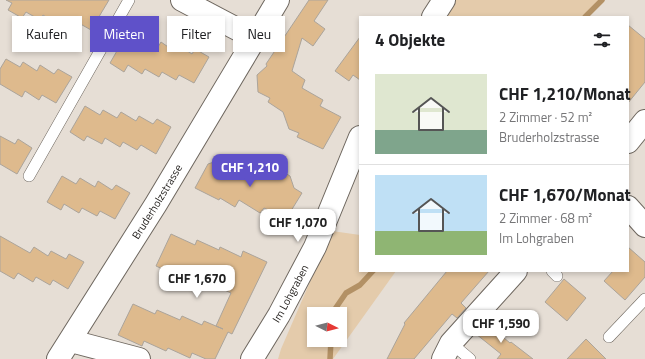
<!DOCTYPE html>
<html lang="de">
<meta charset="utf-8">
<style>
:root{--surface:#fff;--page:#f6f6f6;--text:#202124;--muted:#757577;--line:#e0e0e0;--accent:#5f51c9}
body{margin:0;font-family:"Titillium Web",sans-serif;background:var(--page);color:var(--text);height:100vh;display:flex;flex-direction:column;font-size:15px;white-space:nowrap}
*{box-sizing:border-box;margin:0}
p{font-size:13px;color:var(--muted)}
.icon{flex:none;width:22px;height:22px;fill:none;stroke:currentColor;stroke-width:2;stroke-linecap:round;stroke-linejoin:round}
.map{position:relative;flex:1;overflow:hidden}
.drawer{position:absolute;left:359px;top:16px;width:270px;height:256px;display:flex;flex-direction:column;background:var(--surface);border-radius:0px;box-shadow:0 2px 6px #0003}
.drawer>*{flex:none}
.banner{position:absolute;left:12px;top:16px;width:287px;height:36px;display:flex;gap:8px}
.needle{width:26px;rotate:96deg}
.tools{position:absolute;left:307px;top:307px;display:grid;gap:8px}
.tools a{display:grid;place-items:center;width:40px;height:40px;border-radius:0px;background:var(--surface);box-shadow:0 2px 6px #0003;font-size:20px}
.price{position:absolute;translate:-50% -34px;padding:0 9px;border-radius:8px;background:#fff;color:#222;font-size:13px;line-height:26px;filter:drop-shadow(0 1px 2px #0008)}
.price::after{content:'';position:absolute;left:50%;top:24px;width:12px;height:9px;margin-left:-6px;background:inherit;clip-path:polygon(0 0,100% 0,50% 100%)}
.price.active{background:var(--accent);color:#fff}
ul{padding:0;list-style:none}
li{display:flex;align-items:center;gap:12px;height:100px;padding:0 16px}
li+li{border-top:1px solid var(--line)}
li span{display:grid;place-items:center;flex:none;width:112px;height:80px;border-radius:0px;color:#555}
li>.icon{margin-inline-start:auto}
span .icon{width:48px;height:48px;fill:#fffc;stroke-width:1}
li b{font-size:17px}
h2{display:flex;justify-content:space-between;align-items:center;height:48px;padding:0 16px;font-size:17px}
.chip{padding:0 14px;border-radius:0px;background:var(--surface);box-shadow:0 2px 6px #0003;font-size:14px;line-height:36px}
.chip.active{background:var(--accent);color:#fff}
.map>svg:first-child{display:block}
</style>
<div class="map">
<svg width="645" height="359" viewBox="0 0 645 359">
<rect width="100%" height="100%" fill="#e6ded5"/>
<!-- green -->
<g fill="#e4cbab" fill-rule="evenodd">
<path d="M444,0H601L586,17H433Z"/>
<path d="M332,231L360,235V271H396L333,359H278L281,349ZM314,314H340V340H314Z"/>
</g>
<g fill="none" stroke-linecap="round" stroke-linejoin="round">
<!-- stream -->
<g stroke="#b39165" stroke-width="5.5">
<path d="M585,17L602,0"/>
<path d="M334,314L335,309L346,293L360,285L373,271"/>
<path d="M330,359L331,340"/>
</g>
</g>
<!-- building -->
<g fill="#deba8d" stroke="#aba49b">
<path d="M6,0H109L91,30L77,22L74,27L60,18L57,24L43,15L40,20L26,12L22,18L8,10L12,3Z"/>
<path d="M309,0H328L314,21L325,29L313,46L302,38L292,71L305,80L302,88L323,100L320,106L341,117L323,149L297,137L299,133L289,129L283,112L268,102L270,98L258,92L257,75L267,66L266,64Z"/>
<path d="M628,25L645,39V82L628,103Z"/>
<path d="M125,37L140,46L144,39L158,47L161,42L174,51L178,45L192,54L195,49L209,57L194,83L179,75L176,80L162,72L159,77L145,69L142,74L128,65L124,72L110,63Z"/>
<path d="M360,37V80L353,75L349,81L335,71Z"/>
<path d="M6,59L20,67L23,62L37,71L40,65L54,74L58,69L72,77L56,103L42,95L39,100L25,91L22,97L0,84V69Z"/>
<path d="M85,106L100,115L103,110L117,118L121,112L136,121L139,116L153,124L157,119L171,127L156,154L141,145L137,150L123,142L120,147L105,138L102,144L87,136L84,141L70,132Z"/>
<path d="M0,136L15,144L18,139L32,148L17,174L0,164Z"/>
<path d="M223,159L233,167L235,162L254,172L267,168L275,175L280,170L290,176L294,188L302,193L286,219L264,208L260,213L239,200L235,207L220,198L219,200L195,188L208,164Z"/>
<path d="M62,176L76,184L80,178L95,187L98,181L112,190L116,185L130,193L115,219L100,211L97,216L82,208L79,213L64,204L61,210L47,202Z"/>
<path d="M171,234L195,245L197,240L219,250L220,247L241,257L243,251L267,262L232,334L228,332L215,359H206L192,353L190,358L168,348L166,351L144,341L142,346L118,335L133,304L155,314L157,310L180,320L182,316L202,325L204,321L223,329L216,326L231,293L183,271L180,277L156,266Z"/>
<path d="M0,236L30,253L34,247L48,256L51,251L66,259L69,254L84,262L68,289L53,280L50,285L36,277L33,282L18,273L14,279L0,271Z"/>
<path d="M628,247L645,262V277L625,300L604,281L613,271H628Z"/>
<path d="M447,271H489L461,303L466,308L457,318L452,314L414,359H387L405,324L404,323Z"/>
<path d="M564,279L586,298L567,321L545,302Z"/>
<path d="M486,323L510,343L511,342L533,359H497L501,354L476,334Z"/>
<path d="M586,339L606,359H567Z"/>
</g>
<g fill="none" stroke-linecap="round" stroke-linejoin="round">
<defs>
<g id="lane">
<path d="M29,176L129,0"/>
<path d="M552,271L557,276"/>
<path d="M609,337L645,299"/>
<path d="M451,343L470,359"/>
</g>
<g id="street">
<path d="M182,0L254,38"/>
<path d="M433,17L444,0"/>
<path d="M628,142L645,121"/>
<path d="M628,207L645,226"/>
<path d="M71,341L139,359"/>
<path id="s1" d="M58,359L156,204L278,0"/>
<path id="s2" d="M252,359L279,315L315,247L360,137"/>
<path d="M443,359L451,343L516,271"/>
</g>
</defs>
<!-- lane casing -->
<use href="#lane" stroke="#6e675f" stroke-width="12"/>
<!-- street casing -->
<use href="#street" stroke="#6e675f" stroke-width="24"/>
<!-- lane -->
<use href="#lane" stroke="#fff" stroke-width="11"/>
<!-- street -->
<use href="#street" stroke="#fff" stroke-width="22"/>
</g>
<g text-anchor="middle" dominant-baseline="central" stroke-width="3.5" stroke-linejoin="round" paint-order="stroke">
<!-- street labels -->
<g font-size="11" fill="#262320" stroke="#f3ebe2">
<text stroke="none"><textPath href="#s1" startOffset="186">Bruderholzstrasse</textPath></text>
<text stroke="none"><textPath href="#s2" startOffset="76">Im Lohgraben</textPath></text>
</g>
</g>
</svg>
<div class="tools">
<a><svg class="needle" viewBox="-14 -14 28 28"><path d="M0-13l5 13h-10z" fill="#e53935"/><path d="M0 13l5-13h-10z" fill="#757577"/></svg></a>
</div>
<b class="price active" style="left:250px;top:188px">CHF 1,210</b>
<b class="price" style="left:298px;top:243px">CHF 1,070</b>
<b class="price" style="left:197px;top:299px">CHF 1,670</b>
<b class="price" style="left:501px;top:344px">CHF 1,590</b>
<div class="banner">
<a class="chip">Kaufen</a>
<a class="chip active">Mieten</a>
<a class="chip">Filter</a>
<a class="chip">Neu</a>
</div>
<section class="drawer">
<h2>4 Objekte<svg class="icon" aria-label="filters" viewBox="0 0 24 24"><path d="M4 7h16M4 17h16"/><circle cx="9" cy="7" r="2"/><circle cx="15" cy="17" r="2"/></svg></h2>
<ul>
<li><span style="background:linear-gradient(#dfe7d0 70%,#7fa58c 0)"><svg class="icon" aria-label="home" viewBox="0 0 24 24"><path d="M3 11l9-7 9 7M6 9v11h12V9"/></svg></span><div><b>CHF 1,210/Monat</b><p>2 Zimmer · 52 m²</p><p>Bruderholzstrasse</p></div></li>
<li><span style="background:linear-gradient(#bfe0f5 70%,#8fb573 0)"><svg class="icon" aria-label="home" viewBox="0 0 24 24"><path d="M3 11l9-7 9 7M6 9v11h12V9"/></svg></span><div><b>CHF 1,670/Monat</b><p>2 Zimmer · 68 m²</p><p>Im Lohgraben</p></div></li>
</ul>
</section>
</div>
